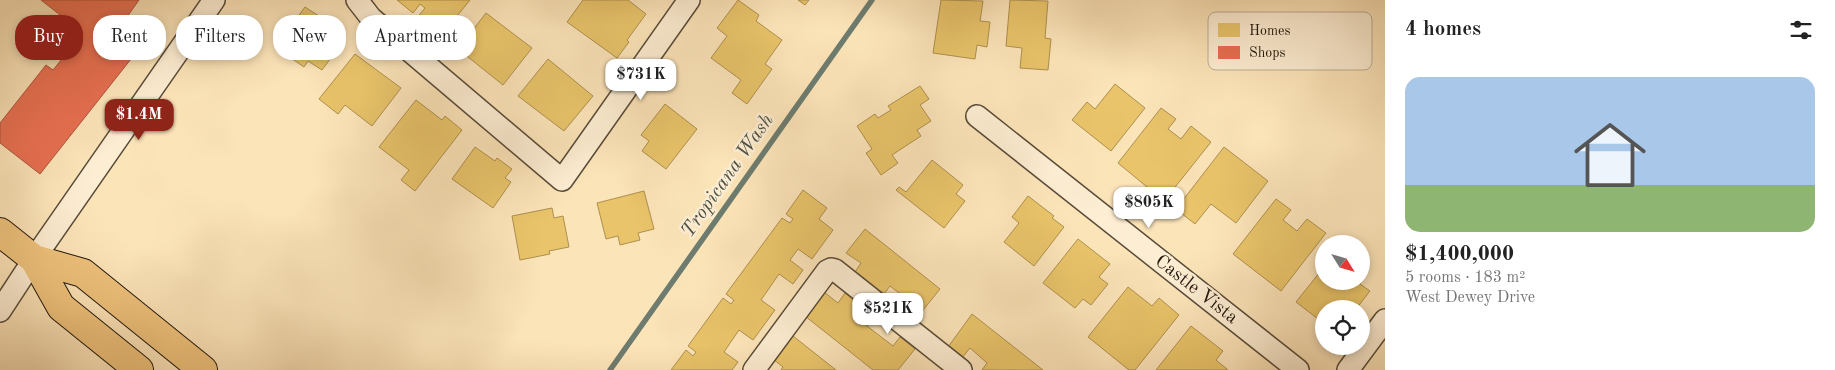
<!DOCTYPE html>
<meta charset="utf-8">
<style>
:root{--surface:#fff;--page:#f2f2f2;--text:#222;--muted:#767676;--accent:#8f2418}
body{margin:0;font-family:"Old Standard TT",serif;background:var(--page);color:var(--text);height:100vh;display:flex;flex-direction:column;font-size:19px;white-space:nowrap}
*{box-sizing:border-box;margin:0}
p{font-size:16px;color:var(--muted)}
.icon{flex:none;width:28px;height:28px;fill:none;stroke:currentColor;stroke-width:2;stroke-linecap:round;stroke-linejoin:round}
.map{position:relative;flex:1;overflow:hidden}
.sheet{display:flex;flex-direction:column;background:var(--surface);width:450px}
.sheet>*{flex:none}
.banner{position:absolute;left:15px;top:15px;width:475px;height:45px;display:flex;gap:10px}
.needle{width:32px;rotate:127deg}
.fabs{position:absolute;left:1315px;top:235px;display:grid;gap:10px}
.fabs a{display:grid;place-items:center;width:55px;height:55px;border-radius:50%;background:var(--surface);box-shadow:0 2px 8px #0003;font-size:25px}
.price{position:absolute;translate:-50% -42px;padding:0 11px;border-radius:10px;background:#fff;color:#222;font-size:16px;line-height:32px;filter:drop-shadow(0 1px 2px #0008)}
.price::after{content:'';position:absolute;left:50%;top:30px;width:15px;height:11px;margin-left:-8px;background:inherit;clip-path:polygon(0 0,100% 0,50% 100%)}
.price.active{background:var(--accent);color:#fff}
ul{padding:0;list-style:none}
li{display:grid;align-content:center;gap:10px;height:265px;padding:0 20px}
li span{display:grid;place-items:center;height:155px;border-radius:15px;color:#555}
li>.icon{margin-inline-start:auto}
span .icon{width:90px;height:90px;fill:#fffc;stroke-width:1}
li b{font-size:21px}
h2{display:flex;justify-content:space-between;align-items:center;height:60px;padding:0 20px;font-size:21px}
.tag{padding:0 18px;border-radius:20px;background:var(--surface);box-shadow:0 2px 8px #0003;font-size:18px;line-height:45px}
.tag.active{background:var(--accent);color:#fff}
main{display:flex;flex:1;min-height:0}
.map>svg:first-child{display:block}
</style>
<main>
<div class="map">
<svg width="1385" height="370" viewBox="0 0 1385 370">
<rect width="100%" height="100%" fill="#fce4b9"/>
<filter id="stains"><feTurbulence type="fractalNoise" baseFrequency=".004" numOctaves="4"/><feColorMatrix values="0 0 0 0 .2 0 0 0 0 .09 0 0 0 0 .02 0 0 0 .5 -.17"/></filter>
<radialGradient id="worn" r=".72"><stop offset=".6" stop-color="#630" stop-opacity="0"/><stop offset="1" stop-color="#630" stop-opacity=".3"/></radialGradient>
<!-- homes -->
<g fill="#e9c46a" stroke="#ad904e">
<path d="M397,0H470L440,37L417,18L425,8L420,4L413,13Z"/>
<path d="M583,0H628L646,14L627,40L629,42L617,58L567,22Z"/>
<path d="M738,0L759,15L756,21L782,40L765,64L772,69L747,104L732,93L741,80L711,58L727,36L717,28Z"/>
<path d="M798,0H809L805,5Z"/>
<path d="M941,0L983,1L980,21L990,22L987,47L977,45L975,59L933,53Z"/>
<path d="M1010,0L1048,1L1045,38L1051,39L1048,70L1020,68L1022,48L1006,46Z"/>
<path d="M305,7L325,20L322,24L344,40L322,70L308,61L304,67L288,56L293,48L281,40Z"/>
<path d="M486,13L532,48L503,85L458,49Z"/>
<path d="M355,54L401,88L372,126L345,105L338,114L319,99Z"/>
<path d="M548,59L593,96L564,131L518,96Z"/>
<path d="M1115,84L1145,108L1111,151L1072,120L1087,102L1095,109Z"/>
<path d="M920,86L929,99L920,105L931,121L917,130L921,136L892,155L898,163L881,175L866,153L872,149L857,126L875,114L878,118L891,110L888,106Z"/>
<path d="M416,100L442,120L445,116L462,130L415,191L401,180L409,170L379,147Z"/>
<path d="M665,104L697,129L666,169L642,151L649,141L641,135Z"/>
<path d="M1161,108L1176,119L1168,129L1181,139L1191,126L1211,142L1164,201L1118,163Z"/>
<path d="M475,147L495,161L497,158L512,169L505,178L511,182L493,208L452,179Z"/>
<path d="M1224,147L1268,181L1236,223L1211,204L1195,224L1176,209Z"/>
<path d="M932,160L963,185L956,194L965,201L944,228L896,190L899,187L906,192Z"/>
<path d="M803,190L827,208L819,219L833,230L812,259L798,249L790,260L803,270L793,284L779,274L761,300L775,310L753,340L739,330L724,352L738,362L732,370H671L686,350L693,356L696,352L688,346L723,298L731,304L734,300L726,294L782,218L790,223L793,219L786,214Z"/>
<path d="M644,191L654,229L638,233L640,240L620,245L618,236L606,239L597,203Z"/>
<path d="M1028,196L1054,216L1052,218L1064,227L1034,266L1004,242L1019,223L1012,217Z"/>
<path d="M1276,199L1291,210L1283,220L1297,231L1307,219L1326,233L1281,291L1233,254Z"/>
<path d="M552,208L554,218L563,216L569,247L549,251L550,254L520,260L512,216Z"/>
<path d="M865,229L940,289L915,320L900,308L907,299L890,286L884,294L855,272L861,263L846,253Z"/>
<path d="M1078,239L1110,264L1099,277L1108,284L1091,305L1083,299L1075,308L1043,283Z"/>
<path d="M1324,267V281H1361V275L1364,278L1360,284L1370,291L1356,309H1329L1327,307L1324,309V312L1318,319L1296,302Z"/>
<path d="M1128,287L1152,306L1159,298L1179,315L1135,370H1129L1088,337Z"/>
<path d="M824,292L838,303L845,293L874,316L867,326L893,346L900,337L915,349L898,370H873L805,316Z"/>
<path d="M972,314L1043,370H982L987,363L970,348L962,358L948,347Z"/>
<path d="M1191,326L1223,351L1216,360L1228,370H1156Z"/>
<path d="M788,332L836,370H781L783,367L769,356Z"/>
</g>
<!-- shops -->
<path fill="#e76f51" stroke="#ac553d" d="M41,0H139L127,17L150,35L40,174L0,143V123L46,65L53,70L83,33Z"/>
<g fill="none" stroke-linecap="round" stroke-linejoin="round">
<!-- stream -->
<path stroke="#6d7c6f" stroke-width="5.5" d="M610,370L872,0"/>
<defs>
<g id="street">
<path d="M357,0L371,18L562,180L689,0"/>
<path d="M977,116L1298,370"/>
<path d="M0,311L34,259L214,0"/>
<path d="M754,370L827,271L831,269L835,270L961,370"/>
<path d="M1348,370L1385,320"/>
</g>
<g id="primary">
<path d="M0,232L34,259L83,273L203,370"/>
<path d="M34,259L61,307L139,370"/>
</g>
</defs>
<!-- street casing -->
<use href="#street" stroke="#584b39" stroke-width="24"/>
<!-- primary casing -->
<use href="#primary" stroke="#21180e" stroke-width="30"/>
<!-- street -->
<use href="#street" stroke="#fdedd2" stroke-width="21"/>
<!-- primary -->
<use href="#primary" stroke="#eec27c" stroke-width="28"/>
</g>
<g text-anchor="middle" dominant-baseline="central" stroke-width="5" stroke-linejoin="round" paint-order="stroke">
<!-- street labels -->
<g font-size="19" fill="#21180e" stroke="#fdedd2">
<text transform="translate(1196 290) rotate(38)">Castle Vista</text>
</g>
<!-- water labels -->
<g font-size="20" font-style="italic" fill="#4d5246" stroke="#fdedd2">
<text transform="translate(728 176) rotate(-55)">Tropicana Wash</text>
</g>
</g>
<!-- legend -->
<rect x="1208" y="12" width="164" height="58" rx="8" fill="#fdedd2" stroke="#bbad97" stroke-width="1"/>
<rect x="1218" y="23" width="22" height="14" fill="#e9c46a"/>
<rect x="1218" y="46" width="22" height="13" fill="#e76f51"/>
<g font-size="14" fill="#21180e">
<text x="1249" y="35">Homes</text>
<text x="1249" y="57">Shops</text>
</g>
<rect width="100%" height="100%" filter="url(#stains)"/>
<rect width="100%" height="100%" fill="url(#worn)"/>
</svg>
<div class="fabs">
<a><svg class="needle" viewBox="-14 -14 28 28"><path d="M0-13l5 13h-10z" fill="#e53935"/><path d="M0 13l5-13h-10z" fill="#767676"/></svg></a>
<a><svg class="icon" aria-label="locate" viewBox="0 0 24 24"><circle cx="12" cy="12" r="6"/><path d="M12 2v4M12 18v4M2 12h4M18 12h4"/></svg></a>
</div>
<b class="price" style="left:641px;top:101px">$731K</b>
<b class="price active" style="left:139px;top:141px">$1.4M</b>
<b class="price" style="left:1149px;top:229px">$805K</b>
<b class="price" style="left:888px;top:335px">$521K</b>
<div class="banner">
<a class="tag active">Buy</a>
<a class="tag">Rent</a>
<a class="tag">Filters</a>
<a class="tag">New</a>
<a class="tag">Apartment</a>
</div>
</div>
<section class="sheet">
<h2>4 homes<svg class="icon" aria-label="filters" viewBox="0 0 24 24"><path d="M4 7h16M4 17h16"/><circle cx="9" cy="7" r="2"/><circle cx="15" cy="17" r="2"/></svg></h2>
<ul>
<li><span style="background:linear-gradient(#a9c7e8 70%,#8fb573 0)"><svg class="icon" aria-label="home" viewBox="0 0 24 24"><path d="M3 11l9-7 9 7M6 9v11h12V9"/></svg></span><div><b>$1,400,000</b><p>5 rooms · 183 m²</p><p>West Dewey Drive</p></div></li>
</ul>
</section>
</main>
